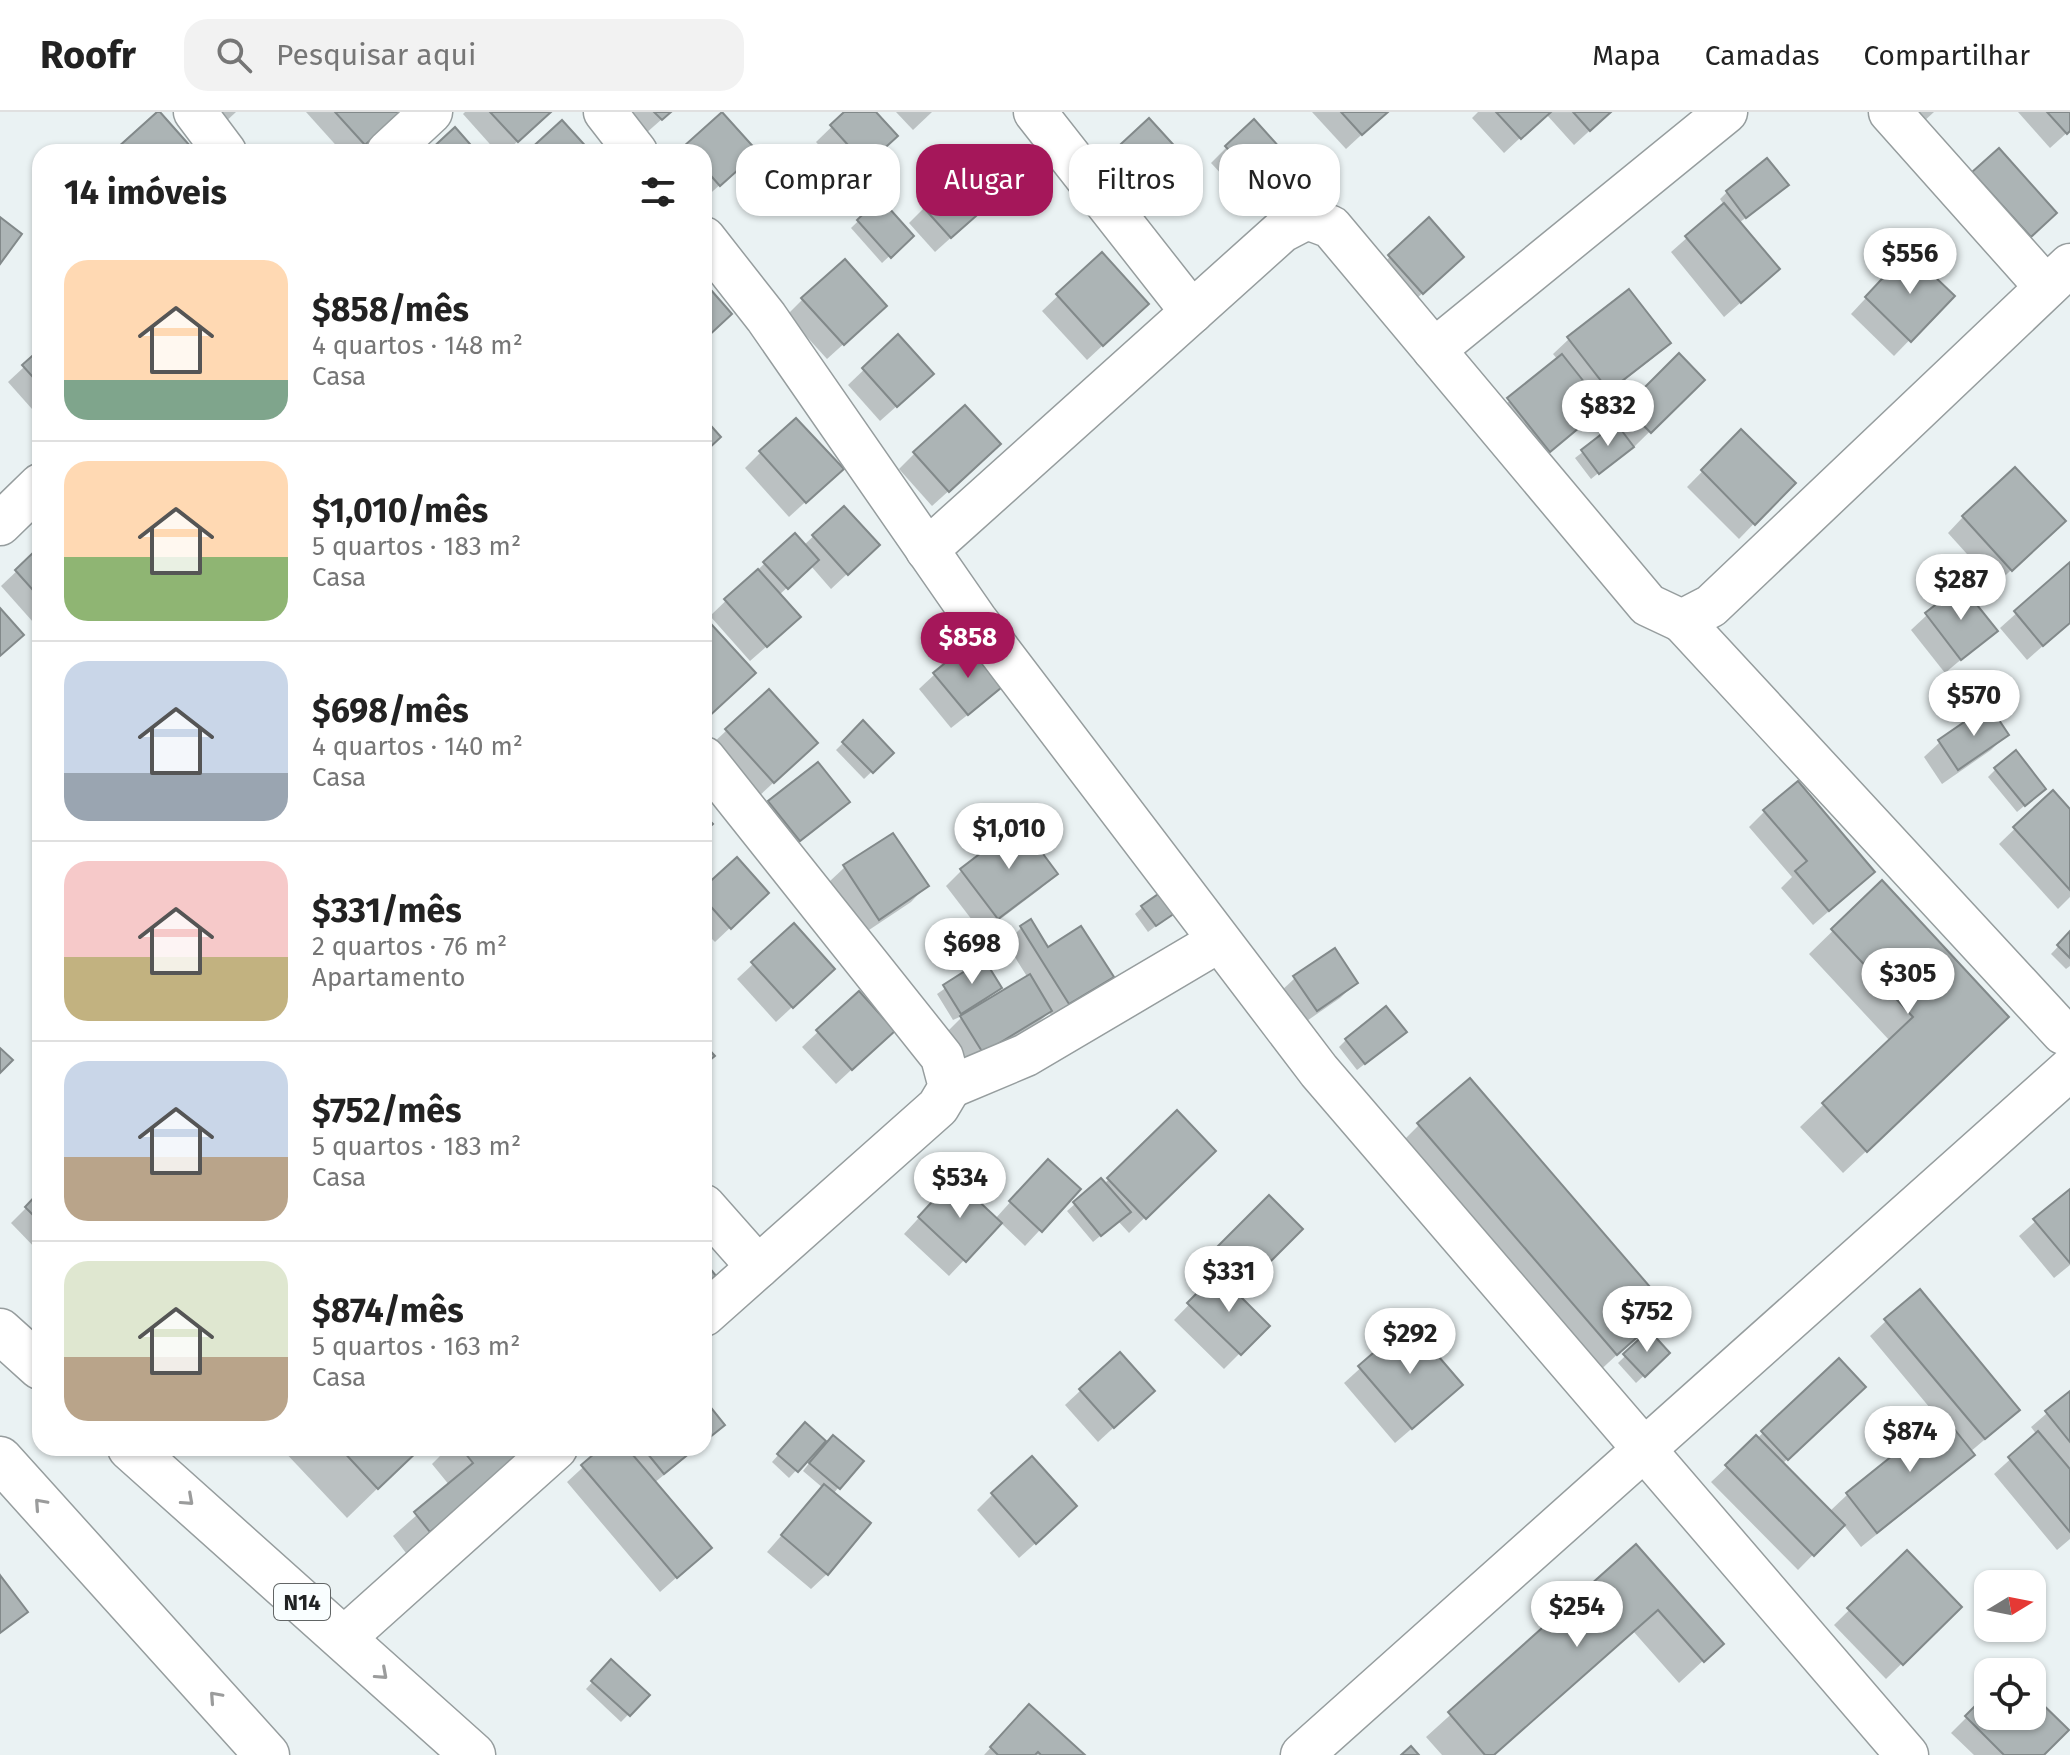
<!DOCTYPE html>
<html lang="pt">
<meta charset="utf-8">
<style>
:root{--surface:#fff;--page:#f2f2f2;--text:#222;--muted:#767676;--line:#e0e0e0;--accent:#a5175a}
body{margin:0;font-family:"Fira Sans",sans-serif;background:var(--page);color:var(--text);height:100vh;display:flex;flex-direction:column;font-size:30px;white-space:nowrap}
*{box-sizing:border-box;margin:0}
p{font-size:26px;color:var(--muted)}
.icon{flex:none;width:44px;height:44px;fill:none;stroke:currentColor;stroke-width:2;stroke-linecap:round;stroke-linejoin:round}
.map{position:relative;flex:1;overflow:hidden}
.sheet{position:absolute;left:32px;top:32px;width:680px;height:1312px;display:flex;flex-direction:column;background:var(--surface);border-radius:24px;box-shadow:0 2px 6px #0004}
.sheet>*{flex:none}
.banner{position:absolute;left:736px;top:32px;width:760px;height:72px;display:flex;gap:16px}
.needle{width:52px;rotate:80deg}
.tools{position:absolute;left:1974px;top:1458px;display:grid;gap:16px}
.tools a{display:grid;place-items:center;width:72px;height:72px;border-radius:16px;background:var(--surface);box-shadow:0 2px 6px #0004;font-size:40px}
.price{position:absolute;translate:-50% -68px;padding:0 18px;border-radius:28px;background:#fff;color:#222;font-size:26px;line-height:52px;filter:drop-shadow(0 2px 4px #0008)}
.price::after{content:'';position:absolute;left:50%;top:48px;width:24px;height:18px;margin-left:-12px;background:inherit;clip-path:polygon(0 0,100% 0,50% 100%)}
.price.on{background:var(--accent);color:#fff}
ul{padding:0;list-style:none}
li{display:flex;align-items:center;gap:24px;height:200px;padding:0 32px}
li+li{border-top:2px solid var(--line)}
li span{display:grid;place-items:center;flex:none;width:224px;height:160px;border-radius:24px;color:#555}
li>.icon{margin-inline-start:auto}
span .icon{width:96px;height:96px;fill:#fffc;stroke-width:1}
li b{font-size:34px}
h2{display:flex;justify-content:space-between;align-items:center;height:96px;padding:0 32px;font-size:34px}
.chip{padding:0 28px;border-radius:24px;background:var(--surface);box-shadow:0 2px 6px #0004;font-size:28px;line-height:72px}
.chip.on{background:var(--accent);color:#fff}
header{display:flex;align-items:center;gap:48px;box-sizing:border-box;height:112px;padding:0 40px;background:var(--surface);border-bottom:2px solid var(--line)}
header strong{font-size:38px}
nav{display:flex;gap:44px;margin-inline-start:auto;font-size:28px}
.search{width:560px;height:72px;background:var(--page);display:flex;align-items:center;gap:20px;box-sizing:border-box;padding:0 28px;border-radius:24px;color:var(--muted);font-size:30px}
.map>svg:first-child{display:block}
</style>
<header>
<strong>Roofr</strong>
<div class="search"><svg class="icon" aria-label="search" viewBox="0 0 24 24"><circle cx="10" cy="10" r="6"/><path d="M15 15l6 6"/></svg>Pesquisar aqui</div>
<nav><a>Mapa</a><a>Camadas</a><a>Compartilhar</a></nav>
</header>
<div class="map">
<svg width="2070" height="1643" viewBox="0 0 2070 1643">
<rect width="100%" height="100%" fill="#eaf2f3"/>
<!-- shadow -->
<g fill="#0003">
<path d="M210,0H236L222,13Z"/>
<path d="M306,0H399L356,40H342Z"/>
<path d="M465,0H549L506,40H497L463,2Z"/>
<path d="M625,0H670L645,22Z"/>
<path d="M847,0H873L880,39L850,67L816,30Z"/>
<path d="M896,0H932L913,18Z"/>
<path d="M1312,0H1386L1346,37Z"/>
<path d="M1478,0H1610L1574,33L1546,2L1504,41L1472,6Z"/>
<path d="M1892,0H1934L1911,21Z"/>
<path d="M2018,0H2070V18L2050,36Z"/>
<path d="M721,2L740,55L704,87V40H680Z"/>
<path d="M1227,35L1280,72L1253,96L1211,51Z"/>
<path d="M1110,44L1162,55L1123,90L1095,60Z"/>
<path d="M1974,62L2039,117L2015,139L1958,77Z"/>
<path d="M1727,80H1779L1739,111L1762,172L1724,205L1671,140L1724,93L1720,87Z"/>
<path d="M879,89L911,124L882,151L851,116Z"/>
<path d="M924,96L974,105L935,140L909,111Z"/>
<path d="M1429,108L1446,160L1406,196L1374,160Z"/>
<path d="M1101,143L1131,207L1087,248L1042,199Z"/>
<path d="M1893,157L1952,184L1894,244L1851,202Z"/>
<path d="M802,188L869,209L827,247L787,203Z"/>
<path d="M898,225L916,277L880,309L848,273Z"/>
<path d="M1569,227L1668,231L1653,246L1597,290L1602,295L1534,354L1493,303L1558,248L1553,242Z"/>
<path d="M40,240V306L8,270Z"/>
<path d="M1679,244L1702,268L1634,335L1633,333L1591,367L1575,346L1615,315L1611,311Z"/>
<path d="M1741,320L1793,371L1739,427L1687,375Z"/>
<path d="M761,340L825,372L789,405L745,356Z"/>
<path d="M915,341L983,348L932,394L899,357Z"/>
<path d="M844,396L862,448L831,477L811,454L779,483L783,520L750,549L710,504L765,451L804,433Z"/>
<path d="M1963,405L2048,424L1995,473L1948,421Z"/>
<path d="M40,437V504L33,510L1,474Z"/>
<path d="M2070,453V510L2027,548L2000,516Z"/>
<path d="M1927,503L1995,519L1945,561L1911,518Z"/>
<path d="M712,516L738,577L704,607V524Z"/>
<path d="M935,562L984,590L951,616L919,577Z"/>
<path d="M863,611L891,641L864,667L836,638Z"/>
<path d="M727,618L800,646L758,685L711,633Z"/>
<path d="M2007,622L1991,638L1942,672L1924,645L1940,630Z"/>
<path d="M1996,657L2036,684L2017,700L1988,665Z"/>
<path d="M2052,681L2070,700V785L2058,797L1999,732Z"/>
<path d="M770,690H847L784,743L754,705Z"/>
<path d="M1765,699L1857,775L1813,813L1781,776L1792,765L1749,715Z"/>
<path d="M845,755L926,774L911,790L863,822L829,770Z"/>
<path d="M962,758L1055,761L1040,777L982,821L946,774Z"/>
<path d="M1882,771L1984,928L1843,1061L1800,1015L1890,929L1809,842Z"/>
<path d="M704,778L751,796L715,830L704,819Z"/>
<path d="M1143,795L1168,805L1148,820L1135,802Z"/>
<path d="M1021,816L1048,838L1111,864L1096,880L1053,906L1049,900L1034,915L967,955L946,921L964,903L953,908L937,882L983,850L999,875L985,889L1028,866L1006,831Z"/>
<path d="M2070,822V854L2066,857L2051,842Z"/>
<path d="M753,852L817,872L776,910L737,867Z"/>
<path d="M1295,866L1356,871L1340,886L1301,913L1279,881Z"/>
<path d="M858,882L877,934L836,972L802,935Z"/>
<path d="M1397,927L1357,958L1339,935L1346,928Z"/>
<path d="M1177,1001L1213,1039L1129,1121L1118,1109L1093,1130L1067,1099L1101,1069L1104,1072Z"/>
<path d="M1419,1013L1666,1197L1593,1265L1396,1036Z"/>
<path d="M1033,1065L1078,1077L1025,1134L1000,1110L949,1164L904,1122L939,1084L995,1107Z"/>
<path d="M2070,1079V1153L2054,1166L2019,1124Z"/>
<path d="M40,1082V1141L11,1111Z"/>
<path d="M1269,1086L1300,1117L1235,1182L1267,1214L1224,1257L1174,1208L1213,1168L1200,1155Z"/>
<path d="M1886,1209L2002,1313L1970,1340L1972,1343L1957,1358L1861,1435L1843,1412L1798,1458L1711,1370L1839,1249L1848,1291L1782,1352L1829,1400L1847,1383L1940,1308L1870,1224Z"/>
<path d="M1408,1213L1445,1288L1395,1331L1344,1271Z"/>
<path d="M1649,1221L1668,1241L1636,1271L1618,1251Z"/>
<path d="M1081,1278L1137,1294L1098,1330L1065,1293Z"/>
<path d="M2070,1281V1427L2057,1438L1994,1362L2037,1323L2031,1315Z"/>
<path d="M805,1313L827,1332L861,1349L833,1382L827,1462L811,1477L767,1440L823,1376L803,1359L817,1341L814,1339L789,1366L772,1350Z"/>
<path d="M281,1336H419L347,1406Z"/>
<path d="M448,1336H535L406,1441L393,1424L450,1374L432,1352Z"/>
<path d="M604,1336H697L654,1371L710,1436L660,1480L567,1370Z"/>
<path d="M993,1382L1059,1410L1019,1446L977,1398Z"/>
<path d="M1636,1435L1721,1532L1679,1571L1633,1519L1494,1643H1442L1426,1625Z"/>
<path d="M1907,1441L1959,1495L1886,1567L1834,1513Z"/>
<path d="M611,1550L647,1583L621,1610L586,1577Z"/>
<path d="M1988,1584V1604H2032V1585L2042,1643H1974L1951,1621Z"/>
<path d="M1014,1610L1082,1643H984Z"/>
</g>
<!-- building -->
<g fill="#acb4b5" stroke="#82898a" stroke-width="2">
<path d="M157,0H160L191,35L185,40H118L116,37Z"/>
<path d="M335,0H402L365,33Z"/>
<path d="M490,0H551L518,30Z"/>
<path d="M654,0H671L662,8Z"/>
<path d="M722,0L758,40L720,74L704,56V40H689L684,34Z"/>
<path d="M844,0H876L898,24L866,53L830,13Z"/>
<path d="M1341,0H1388L1362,23Z"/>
<path d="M1496,0H1551L1521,27Z"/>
<path d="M1573,0H1611L1590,19Z"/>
<path d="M2047,0H2070V19L2067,22Z"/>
<path d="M1149,6L1180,40L1139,76L1109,43Z"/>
<path d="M1254,7L1298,56L1269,82L1225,34Z"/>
<path d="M562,8L591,40H527Z"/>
<path d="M455,15L477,40H428Z"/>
<path d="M1999,36L2057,101L2031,125L1972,60Z"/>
<path d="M1767,46L1789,73L1746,106L1726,79Z"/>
<path d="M963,58L992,90L951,126L923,95Z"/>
<path d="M880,86L914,124L891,146L857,108Z"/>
<path d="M1724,91L1780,157L1741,191L1685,124Z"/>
<path d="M0,105L22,122L0,152Z"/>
<path d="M1429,105L1464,145L1423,182L1388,143Z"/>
<path d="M1908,139L1955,184L1911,230L1865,185Z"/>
<path d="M1102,140L1149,192L1103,234L1056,182Z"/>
<path d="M845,147L887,194L844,233L801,186Z"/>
<path d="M704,170L732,202L704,228Z"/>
<path d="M1629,177L1671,231L1609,279L1567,225Z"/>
<path d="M898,222L934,262L897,295L862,256Z"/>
<path d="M40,237V273L22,253Z"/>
<path d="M1679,241L1705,268L1651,321L1625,295Z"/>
<path d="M1562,242L1604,295L1550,340L1507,286Z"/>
<path d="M965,293L1001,332L949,380L913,340Z"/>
<path d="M704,306L721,325L704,341Z"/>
<path d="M796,306L844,357L806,391L759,339Z"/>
<path d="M1616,311L1634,335L1599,362L1581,338Z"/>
<path d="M1741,317L1796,371L1755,413L1701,358Z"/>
<path d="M2015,355L2066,409L2012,459L1962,404Z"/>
<path d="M844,394L880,433L848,463L812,423Z"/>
<path d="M795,421L819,448L788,477L763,450Z"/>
<path d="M40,434V486L15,458Z"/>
<path d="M2070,450V511L2043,534L2014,499Z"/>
<path d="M758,457L801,505L767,535L724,487Z"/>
<path d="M1961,473L1998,519L1961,548L1925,501Z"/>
<path d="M0,496L24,523L0,544Z"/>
<path d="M712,513L756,561L705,608L704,521Z"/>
<path d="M967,533L1002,575L968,603L933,561Z"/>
<path d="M769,577L818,631L774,671L725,617Z"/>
<path d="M1989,593L2009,623L1958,658L1938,628Z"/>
<path d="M863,608L894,641L873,661L842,630Z"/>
<path d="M2016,638L2046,677L2025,694L1994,656Z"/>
<path d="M818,650L850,690L800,729L768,689Z"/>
<path d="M1798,669L1875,760L1829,799L1795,759L1807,749L1763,698Z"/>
<path d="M2053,678L2070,697V778L2013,715Z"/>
<path d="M704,703L713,712L704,720Z"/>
<path d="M1020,711L1058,762L998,807L960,757Z"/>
<path d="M893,721L929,774L879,808L843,753Z"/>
<path d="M737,745L769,781L731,817L704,787V775Z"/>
<path d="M1882,768L2009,905L1867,1040L1822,991L1913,905L1831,817Z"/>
<path d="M1164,778L1178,799L1156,814L1141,794Z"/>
<path d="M1031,807L1048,835L1081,814L1114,865L1069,892L1020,814Z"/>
<path d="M794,811L835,857L793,896L751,850Z"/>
<path d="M2070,819V846L2057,833Z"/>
<path d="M1335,836L1358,871L1317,899L1293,864Z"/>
<path d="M984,847L1002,876L961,902L943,873Z"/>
<path d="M1030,862L1052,899L983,941L960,904Z"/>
<path d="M859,879L895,919L852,958L816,918Z"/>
<path d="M1386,894L1407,920L1365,952L1345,927Z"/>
<path d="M704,932L715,944L704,953Z"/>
<path d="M0,936L13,948L0,961Z"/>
<path d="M1470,966L1669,1197L1617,1243L1417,1011Z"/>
<path d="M1177,998L1216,1039L1146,1107L1107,1066Z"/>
<path d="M1048,1047L1081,1077L1042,1120L1009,1089Z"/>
<path d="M954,1066L1002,1111L966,1150L918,1105Z"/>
<path d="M1101,1066L1131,1100L1101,1124L1073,1090Z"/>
<path d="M2070,1077V1151L2033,1107Z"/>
<path d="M40,1079V1110L25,1095Z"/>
<path d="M1269,1083L1303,1117L1248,1172L1214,1138Z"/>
<path d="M704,1149L717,1165L704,1175Z"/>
<path d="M1217,1161L1270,1214L1241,1243L1187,1191Z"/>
<path d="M1920,1177L2020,1298L1985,1327L1884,1207Z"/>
<path d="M1409,1210L1463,1273L1412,1317L1358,1254Z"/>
<path d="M1649,1218L1670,1241L1645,1265L1623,1242Z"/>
<path d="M1120,1240L1155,1279L1114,1316L1079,1277Z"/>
<path d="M1839,1246L1866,1275L1788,1348L1761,1319Z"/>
<path d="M2070,1279V1330L2045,1299Z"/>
<path d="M704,1287L725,1313L704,1330Z"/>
<path d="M1943,1303L1975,1343L1877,1421L1846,1381Z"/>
<path d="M805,1310L826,1329L798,1360L777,1342Z"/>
<path d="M2038,1319L2070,1357V1420L2008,1345Z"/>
<path d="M833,1323L864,1349L840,1377L809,1351Z"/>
<path d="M1756,1323L1845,1413L1814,1444L1725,1353Z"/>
<path d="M340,1336H421L378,1377Z"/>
<path d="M461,1336H533L430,1420L414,1400L473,1351Z"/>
<path d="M601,1336H627L712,1436L677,1466L581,1353Z"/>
<path d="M643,1336H696L664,1362Z"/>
<path d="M1032,1344L1077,1394L1036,1432L991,1381Z"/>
<path d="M824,1372L871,1411L828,1463L781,1423Z"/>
<path d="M1636,1432L1724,1532L1704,1550L1658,1498L1494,1643H1485L1448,1600Z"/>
<path d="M1907,1438L1962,1495L1903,1553L1847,1496Z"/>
<path d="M0,1463L28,1500L0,1521Z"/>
<path d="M611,1547L650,1583L630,1604L591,1569Z"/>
<path d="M1988,1581V1604H2032V1582L2069,1618L2044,1643H2004L1965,1604Z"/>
<path d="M1029,1592L1085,1643H1041L1038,1640L1035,1643H998L990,1635Z"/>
<path d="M1411,1634L1419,1643H1401Z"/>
</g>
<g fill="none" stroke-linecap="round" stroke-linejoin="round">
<defs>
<g id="minor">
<path d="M195,0L225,40"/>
<path d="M605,0L636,40"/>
<path d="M1035,0L1192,200"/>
<path d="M1890,0L2046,175"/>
<path d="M388,40L431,0"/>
<path d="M704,126L766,205L976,508L1319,959L1907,1643"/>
<path d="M1434,238L1726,0"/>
<path d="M0,412L40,373"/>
<path d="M927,438L1282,119L1307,106L1331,115L1648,493L1682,509L1711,494L2070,153"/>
<path d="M1682,509L2063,921L2070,922"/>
<path d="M704,646L942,945L950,975L938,995L704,1203"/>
<path d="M950,975L1026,943L1219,829"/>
<path d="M704,1094L758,1155"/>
<path d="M343,1527L556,1336"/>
<path d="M1302,1643L2070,957"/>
</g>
<g id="primary">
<path d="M0,1219L40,1255"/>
<path d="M130,1336L473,1643"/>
<path d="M0,1347L267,1643"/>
</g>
</defs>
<!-- minor casing -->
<use href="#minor" stroke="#969d9e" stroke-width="45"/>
<!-- primary casing -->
<use href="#primary" stroke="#969d9e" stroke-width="47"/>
<!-- minor -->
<use href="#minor" stroke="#fff" stroke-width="42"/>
<!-- primary -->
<use href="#primary" stroke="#fff" stroke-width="44"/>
</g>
<!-- one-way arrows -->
<defs><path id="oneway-chevron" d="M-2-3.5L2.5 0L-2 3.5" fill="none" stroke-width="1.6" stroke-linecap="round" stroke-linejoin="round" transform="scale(2)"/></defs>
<g stroke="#9b9c9c">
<use href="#oneway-chevron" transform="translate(188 1388) rotate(42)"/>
<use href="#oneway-chevron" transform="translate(40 1392) rotate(-132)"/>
<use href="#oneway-chevron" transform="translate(382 1562) rotate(42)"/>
<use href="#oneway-chevron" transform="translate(215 1585) rotate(-132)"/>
</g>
<g text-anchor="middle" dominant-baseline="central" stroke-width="6" stroke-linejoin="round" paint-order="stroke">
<!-- shield labels -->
<rect fill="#f9feff" stroke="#616565" stroke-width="2" x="274" y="1472" width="56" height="36" rx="6"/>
<g font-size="22" font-weight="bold" fill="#202323">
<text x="302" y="1490">N14</text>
</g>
</g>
</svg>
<div class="tools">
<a><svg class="needle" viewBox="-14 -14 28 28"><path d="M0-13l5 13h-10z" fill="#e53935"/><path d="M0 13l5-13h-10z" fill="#767676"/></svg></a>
<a><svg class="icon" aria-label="locate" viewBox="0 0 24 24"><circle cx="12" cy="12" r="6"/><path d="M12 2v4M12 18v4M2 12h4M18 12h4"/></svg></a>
</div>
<b class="price" style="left:1910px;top:184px">$556</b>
<b class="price" style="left:1608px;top:336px">$832</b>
<b class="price" style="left:1961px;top:510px">$287</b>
<b class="price on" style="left:968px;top:568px">$858</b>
<b class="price" style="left:1974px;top:626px">$570</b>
<b class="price" style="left:1009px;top:759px">$1,010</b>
<b class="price" style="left:972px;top:874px">$698</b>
<b class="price" style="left:1908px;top:904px">$305</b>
<b class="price" style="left:960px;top:1108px">$534</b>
<b class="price" style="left:1229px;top:1202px">$331</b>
<b class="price" style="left:1647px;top:1242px">$752</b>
<b class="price" style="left:1410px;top:1264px">$292</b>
<b class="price" style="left:1910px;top:1362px">$874</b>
<b class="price" style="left:1577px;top:1537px">$254</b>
<div class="banner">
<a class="chip">Comprar</a>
<a class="chip on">Alugar</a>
<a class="chip">Filtros</a>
<a class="chip">Novo</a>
</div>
<section class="sheet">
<h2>14 imóveis<svg class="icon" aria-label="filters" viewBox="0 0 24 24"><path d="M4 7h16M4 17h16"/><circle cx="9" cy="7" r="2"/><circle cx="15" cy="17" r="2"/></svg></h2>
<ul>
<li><span style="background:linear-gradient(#ffd9b3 75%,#7fa58c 0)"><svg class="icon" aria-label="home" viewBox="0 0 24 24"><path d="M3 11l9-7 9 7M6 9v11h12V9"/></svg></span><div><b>$858/mês</b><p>4 quartos · 148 m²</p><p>Casa</p></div></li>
<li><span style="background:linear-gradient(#ffd9b3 60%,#8fb573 0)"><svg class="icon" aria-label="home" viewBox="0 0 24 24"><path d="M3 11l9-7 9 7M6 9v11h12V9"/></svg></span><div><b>$1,010/mês</b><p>5 quartos · 183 m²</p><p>Casa</p></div></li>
<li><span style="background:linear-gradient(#c9d6e8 70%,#9aa5b1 0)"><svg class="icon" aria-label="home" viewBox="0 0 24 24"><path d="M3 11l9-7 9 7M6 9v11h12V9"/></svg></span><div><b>$698/mês</b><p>4 quartos · 140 m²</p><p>Casa</p></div></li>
<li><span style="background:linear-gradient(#f6c9c9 60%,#c2b280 0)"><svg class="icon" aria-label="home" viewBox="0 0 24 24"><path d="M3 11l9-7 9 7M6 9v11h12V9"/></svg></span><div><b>$331/mês</b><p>2 quartos · 76 m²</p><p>Apartamento</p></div></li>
<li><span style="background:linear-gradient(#c9d6e8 60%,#b9a48a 0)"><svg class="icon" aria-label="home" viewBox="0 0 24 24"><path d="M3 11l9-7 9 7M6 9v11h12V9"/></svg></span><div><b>$752/mês</b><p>5 quartos · 183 m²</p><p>Casa</p></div></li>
<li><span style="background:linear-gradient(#dfe7d0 60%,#b9a48a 0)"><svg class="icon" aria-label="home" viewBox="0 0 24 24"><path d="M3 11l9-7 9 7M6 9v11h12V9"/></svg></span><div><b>$874/mês</b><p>5 quartos · 163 m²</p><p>Casa</p></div></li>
</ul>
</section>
</div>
